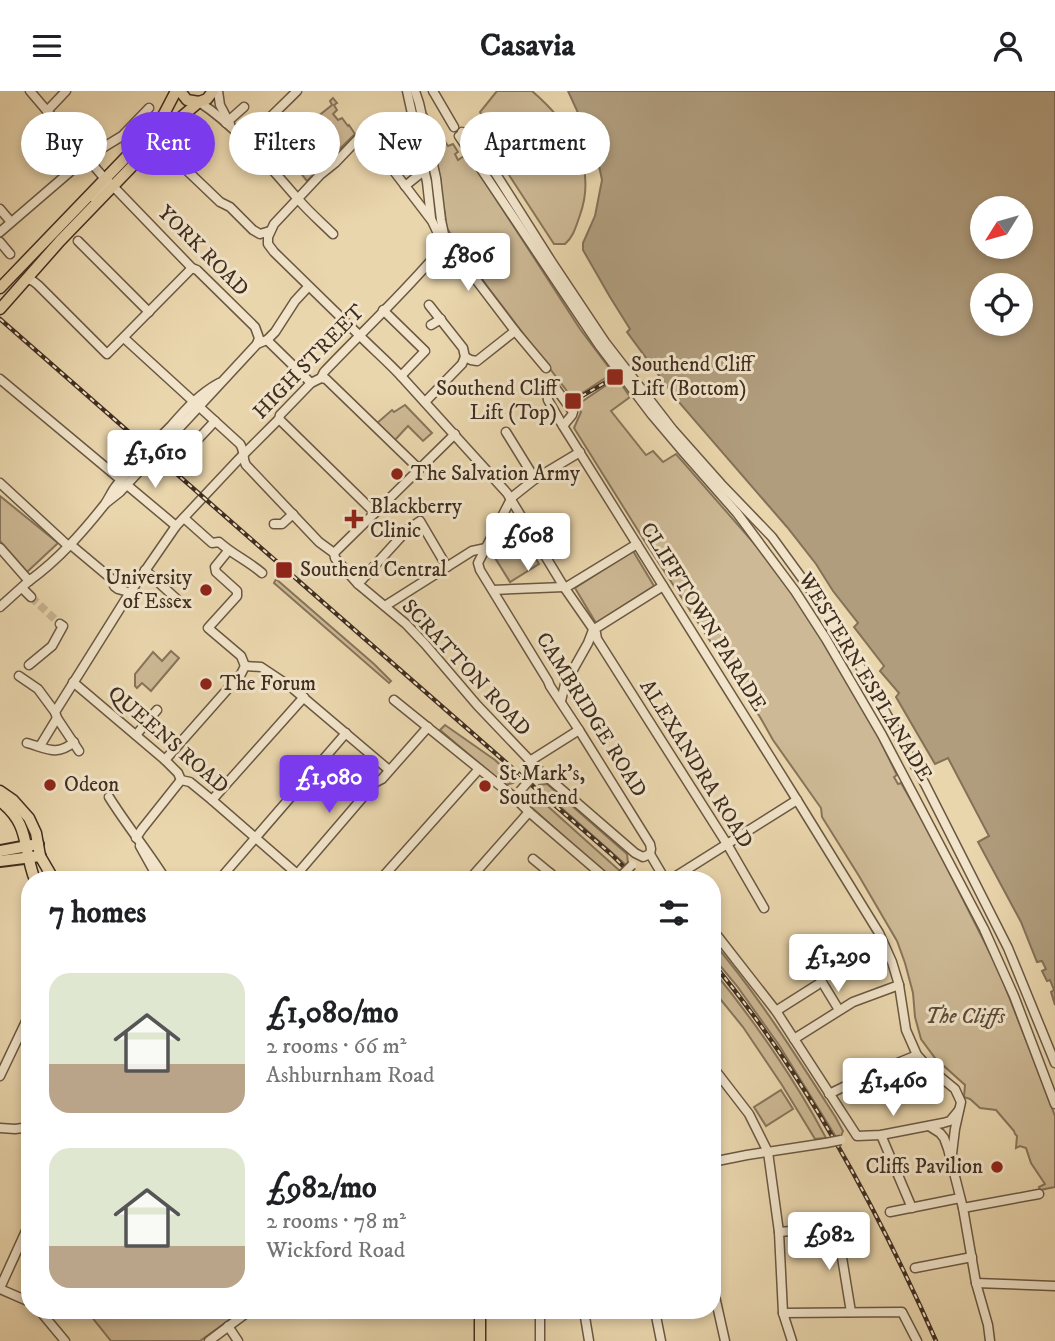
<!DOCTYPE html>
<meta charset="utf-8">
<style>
:root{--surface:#fff;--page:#f2f2f2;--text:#202124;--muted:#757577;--accent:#7c3aed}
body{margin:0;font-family:"IM FELL DW Pica",serif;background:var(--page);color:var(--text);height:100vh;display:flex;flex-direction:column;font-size:26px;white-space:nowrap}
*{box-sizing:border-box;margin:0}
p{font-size:23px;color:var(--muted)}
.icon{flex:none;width:38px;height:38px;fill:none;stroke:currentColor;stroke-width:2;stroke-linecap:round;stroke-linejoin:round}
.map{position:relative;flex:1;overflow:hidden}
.panel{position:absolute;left:21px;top:780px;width:700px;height:448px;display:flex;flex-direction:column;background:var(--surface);border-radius:28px;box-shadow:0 4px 10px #0003}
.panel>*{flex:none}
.hud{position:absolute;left:21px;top:21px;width:700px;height:63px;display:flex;gap:14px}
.needle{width:46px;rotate:233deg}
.buttons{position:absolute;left:970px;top:105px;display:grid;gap:14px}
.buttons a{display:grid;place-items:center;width:63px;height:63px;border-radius:50%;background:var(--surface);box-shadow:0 4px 10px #0003;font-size:35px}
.price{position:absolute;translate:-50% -60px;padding:0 16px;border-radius:7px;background:#fff;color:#222;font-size:23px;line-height:46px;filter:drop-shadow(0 2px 4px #0008)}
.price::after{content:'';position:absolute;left:50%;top:42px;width:21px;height:16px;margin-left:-10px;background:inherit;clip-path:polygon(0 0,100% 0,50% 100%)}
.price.on{background:var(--accent);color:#fff}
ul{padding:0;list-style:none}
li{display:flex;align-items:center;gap:21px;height:175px;padding:0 28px}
li span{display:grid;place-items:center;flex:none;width:196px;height:140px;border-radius:21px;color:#555}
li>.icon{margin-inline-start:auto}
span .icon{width:84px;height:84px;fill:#fffc;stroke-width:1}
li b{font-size:30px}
h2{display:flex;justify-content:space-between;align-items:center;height:84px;padding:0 28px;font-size:30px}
.pill{padding:0 24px;border-radius:32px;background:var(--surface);box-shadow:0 4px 10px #0003;font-size:24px;line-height:63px}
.pill.on{background:var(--accent);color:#fff}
header{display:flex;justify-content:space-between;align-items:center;height:91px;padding:0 28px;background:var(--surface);font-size:32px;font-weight:700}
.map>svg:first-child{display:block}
</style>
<header><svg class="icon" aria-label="menu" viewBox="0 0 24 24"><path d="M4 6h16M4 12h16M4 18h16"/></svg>Casavia<svg class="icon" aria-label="person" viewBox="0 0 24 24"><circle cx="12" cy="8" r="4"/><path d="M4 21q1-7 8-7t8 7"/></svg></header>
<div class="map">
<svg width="1055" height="1250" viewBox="0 0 1055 1250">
<rect width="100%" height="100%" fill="#ead6ad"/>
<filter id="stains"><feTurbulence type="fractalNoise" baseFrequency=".00286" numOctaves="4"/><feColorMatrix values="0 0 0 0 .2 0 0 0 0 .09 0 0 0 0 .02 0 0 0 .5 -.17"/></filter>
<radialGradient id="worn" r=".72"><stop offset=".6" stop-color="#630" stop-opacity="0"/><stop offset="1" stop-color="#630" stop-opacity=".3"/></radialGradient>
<!-- green -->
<g fill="#cdb995" stroke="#86745a" stroke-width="2">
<path d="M497,0H532C569,32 598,73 580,124C576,135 574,145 565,153H554L494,61L496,59L488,46L485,47L477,35L485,30L480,21Z"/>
<path d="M333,7L337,12L334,14L337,19L333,23L338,29L342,27L348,35L349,34L355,43L307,90L280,56L332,14L330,10Z"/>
<path d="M426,22L448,55L453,53L458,61L455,63L458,69L467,63L580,238L613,282L573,308L487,195L446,136L445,122L441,113L439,94L441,90Z"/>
<path d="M617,287L630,306L611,320L646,364L653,360L663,371L676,363L759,458L804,519L829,559L876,641L897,684L894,686L898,693L901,692L928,739L999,880L1038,980L1055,1025V1096L1040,1099L1039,1096L1045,1093L1031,1072L1026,1057L1020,1055L1016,1057L1017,1045L1015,1043L1014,1040L996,1019L980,1017L970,1008L964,1006L965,994L935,967L921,948L915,926L913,902L905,872L897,850L859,785L822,726L821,717L773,649L760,626L649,457L574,337L581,321L577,314Z"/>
<path d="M405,314L432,342L423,350L408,335L394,350L376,333L392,319L394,321Z"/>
<path d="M0,405L58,452L27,481L0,450Z"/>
<path d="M521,444L539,473L510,491L492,462Z"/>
<path d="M633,460L654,495L596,532L575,497Z"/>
<path d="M276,488L374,573L391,590L389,592L274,492Z"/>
<path d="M171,560L179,567L151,600L142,592L137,597L135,595V583L153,561L162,570Z"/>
<path d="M445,634L495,669L517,689L513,692L505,694L440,639Z"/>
<path d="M547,693L627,763L628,773L626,774L538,696L539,694Z"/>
<path d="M533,702L620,780L615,785H608L530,715V706Z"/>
<path d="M712,850C759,905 797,966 836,1027L843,1040L841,1045L836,1046L779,954L737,895L712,865Z"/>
<path d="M712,878C753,928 796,990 826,1047L815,1048L782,994L743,936L712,898Z"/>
<path d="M781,999L793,1018L766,1035L754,1016Z"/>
<path d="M87,1220H233L236,1224L200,1250H111Z"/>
</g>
<!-- water -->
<path fill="#b09d7d" stroke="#837158" stroke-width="2" fill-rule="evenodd" d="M568,0H1055V914L1051,901L1054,899L1050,889L1047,890L1042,880L1046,878L1042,870L1037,871L1021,831L978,751L989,745L948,667L935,673L896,606L899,602L880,580L884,575L854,536L858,532L833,500L816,473L787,436L677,309L627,241L630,238L610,206L583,159V152L595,125L602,89L596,61ZM982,117H1020V156H982ZM982,194H1020V233H982Z"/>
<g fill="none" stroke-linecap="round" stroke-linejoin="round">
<!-- minor-tunnel -->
<path stroke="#c8b491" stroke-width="8" stroke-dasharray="8 4" stroke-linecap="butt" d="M31,506L60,533"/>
<defs>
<g id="minor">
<path d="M30,0L105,88"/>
<path d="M218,0L220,14L230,33"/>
<path d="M407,0L427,91L431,127"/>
<path d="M415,0L419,12L436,87L441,129L445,148L515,240L546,277"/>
<path d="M433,0L454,36"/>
<path d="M199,11C235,34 270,76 298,108C309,121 322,132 333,143"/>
<path d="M47,20L66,0"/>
<path d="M226,32L244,16"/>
<path d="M462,41L482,61L551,170L605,251L629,282L673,339L721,393L772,446L820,512L861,577L925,693L1008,857L1055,972"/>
<path d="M459,45L599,254L652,324L685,363L737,422L795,500L826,548L882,644L984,838L1014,905L1055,1013"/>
<path d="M160,47V52L163,59L175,68L220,111L230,116L253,139L260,143L270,140"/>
<path d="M245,51L297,0"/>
<path d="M405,95L425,79"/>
<path d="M92,106L110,92L192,177L197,179L255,236L259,247L257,253"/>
<path d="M0,118L11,131"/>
<path d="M0,141L86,67L122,45L149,17"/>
<path d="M78,150L149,221"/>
<path d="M0,151L10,163"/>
<path d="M26,188L33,190L38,194L107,263L192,177"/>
<path d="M383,219L425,260L401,285"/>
<path d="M431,234L441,228"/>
<path d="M124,247L240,353C245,360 242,367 246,374L319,451L334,462L335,467L358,493L406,533L425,553L477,614L539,679L635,762L643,766L650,763"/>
<path d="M267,249L311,292"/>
<path d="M465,266L471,269L477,270L515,240"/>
<path d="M321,287L326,288L419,378"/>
<path d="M0,288L121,389"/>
<path d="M425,311L462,273L465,266L463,257L429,214"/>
<path d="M279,328L375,422"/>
<path d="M563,335L572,324L573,321L554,295L547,302L548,309L563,335L797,709L879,842L892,871L899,894L906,939L917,964L927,975L955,998L961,1011L955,1038L951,1071"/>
<path d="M506,341L535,388"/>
<path d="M187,360L215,330"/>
<path d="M0,392L65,452"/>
<path d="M127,394L176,435"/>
<path d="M511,407L535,388L580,361"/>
<path d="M511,408L478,472L480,479L548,590L550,595L579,639L650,753L651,758L650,763L663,785L667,789"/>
<path d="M106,412L120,401L257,253L267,249L275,241L295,210L308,196"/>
<path d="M184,427L212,452L219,451C232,463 248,470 262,482"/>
<path d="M274,433H282L293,423"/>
<path d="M71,454L114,490V495L118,498L125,500"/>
<path d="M0,457L29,490"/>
<path d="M228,460L215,476L216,481L237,500V505L208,537L241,565L245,575"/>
<path d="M334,462L455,343"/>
<path d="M145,479L181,512"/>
<path d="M29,490C59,468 82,442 105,413C109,407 112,400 116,395C133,373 152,354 171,335C186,318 199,303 219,292"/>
<path d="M358,493L408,438L420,430L447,476"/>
<path d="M22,497L31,506"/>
<path d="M565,497L637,453"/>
<path d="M493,499L564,496"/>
<path d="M385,515L472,460L486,457"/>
<path d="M0,516L31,488"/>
<path d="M593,539L663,495"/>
<path d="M29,574L52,555L63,535L60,533"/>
<path d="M245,575L261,576L291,596L389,679"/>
<path d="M19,585L38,598L55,621"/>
<path d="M73,591L165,669L178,682L181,689L190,691L212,709L304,789"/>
<path d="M394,609L514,706L529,721L608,789"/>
<path d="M561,610L565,593L588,552L593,539"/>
<path d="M57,627L79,660"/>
<path d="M136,644L157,619"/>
<path d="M27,652C46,657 56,666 74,651"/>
<path d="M40,655L57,627L55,621L129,503L176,435L238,369L279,328L280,324L311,292L321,287L324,281C363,240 405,201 441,158L443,153L432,130L390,75L367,49L361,47L357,49L335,72L320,84L274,133L268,146V153L274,161L359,244C373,258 388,271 401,285L507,402L564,496L596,542L597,548L727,753L764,817"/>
<path d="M165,669L241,583L245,575"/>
<path d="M530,670L579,639"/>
<path d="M109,706C127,735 148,760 166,789"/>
<path d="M212,709L304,606"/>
<path d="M136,747L142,738L181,689"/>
<path d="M140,755L159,789"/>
<path d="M533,768L550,782"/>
<path d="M219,789L346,642"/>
<path d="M292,789L376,691L382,688L428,636"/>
<path d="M380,789L479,678"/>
<path d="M469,789L529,721"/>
<path d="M539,789L550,782L558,789"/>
<path d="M670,789L797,709"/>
<path d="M712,838L776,920L857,1045L881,1044L943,1032L950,1030L959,1019"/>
<path d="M797,850L839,919"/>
<path d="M776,920L817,894"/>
<path d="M794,948L853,911L899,894"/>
<path d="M712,975L749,1023L768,1061L779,1141L783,1222L792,1250"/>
<path d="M0,985L30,922"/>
<path d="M829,1003L868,984L917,964"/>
<path d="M929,1035L940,1042L944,1047L948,1058L963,1117L976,1192L988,1234L990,1250"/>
<path d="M0,1037L15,1038L30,1036"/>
<path d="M881,1044L912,1117"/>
<path d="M712,1071L747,1064L826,1052"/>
<path d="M963,1117L1039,1103"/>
<path d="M890,1121L960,1107"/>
<path d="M837,1136L851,1221"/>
<path d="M779,1141L837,1136L852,1131"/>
<path d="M915,1177L972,1166"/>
<path d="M712,1192L725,1250"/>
<path d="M976,1192L1055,1195"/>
<path d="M0,1197L30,1131"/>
<path d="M0,1198L30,1211"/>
<path d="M40,1220L65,1250"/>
<path d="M584,1220L589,1250"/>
<path d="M655,1220L661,1250"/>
<path d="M783,1222L902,1221L917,1250"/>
<path d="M228,1235L238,1250"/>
<path d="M209,1250L249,1220"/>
<path d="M540,1250V1220"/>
</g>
<g id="major">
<path d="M180,0L187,9L199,11"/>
<path d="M0,197L154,37L164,23L176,0"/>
<path d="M0,218L60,150L173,33L199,11L207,8L213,0"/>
<path d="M0,700L13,709L29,727L36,742L40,765L54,789"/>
<path d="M0,710C31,734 22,756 35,789"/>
<path d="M480,1250V1220"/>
</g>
<g id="highway">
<path d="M0,760L38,753"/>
<path d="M0,770L40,765"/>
</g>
</defs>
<!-- minor casing -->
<use href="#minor" stroke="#6a5843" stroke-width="11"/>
<!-- major casing -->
<use href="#major" stroke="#402e20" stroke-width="13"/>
<!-- highway casing -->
<use href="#highway" stroke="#402e20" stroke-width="14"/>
<!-- minor -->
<use href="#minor" stroke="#f1e4ca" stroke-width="8"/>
<!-- major -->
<use href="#major" stroke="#ead6ad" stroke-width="10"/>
<!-- highway -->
<use href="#highway" stroke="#ead6ad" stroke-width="10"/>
<defs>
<g id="rail">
<path d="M0,228L519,683L611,763L637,789"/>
<path d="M573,310L615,286"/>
<path d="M712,871C804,982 878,1119 936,1250"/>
</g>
</defs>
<!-- rail casing -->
<use href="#rail" stroke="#402e20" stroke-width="4.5"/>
<!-- rail -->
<use href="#rail" stroke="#f1e4ca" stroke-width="2" stroke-dasharray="5" stroke-linecap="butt"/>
<defs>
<g id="minor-bridge">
<path d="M520,700L533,685"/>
<path d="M617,789L632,774"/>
<path d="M826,1052L841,1049"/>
</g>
</defs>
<!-- minor-bridge casing -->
<use href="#minor-bridge" stroke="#6a5843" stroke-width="11" stroke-linecap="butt"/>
<!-- minor-bridge -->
<use href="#minor-bridge" stroke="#f1e4ca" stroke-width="8"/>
</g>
<!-- markers -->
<g fill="#8f2418" stroke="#f1e4ca" stroke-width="2.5">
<rect x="606" y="277" width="18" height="18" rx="3.5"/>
<rect x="564" y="301" width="18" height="18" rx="3.5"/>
<circle cx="397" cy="383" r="7"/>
<path d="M350.5 417.5h7v7h7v7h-7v7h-7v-7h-7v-7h7z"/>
<rect x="275" y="470" width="18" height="18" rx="3.5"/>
<circle cx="206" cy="499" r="7"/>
<circle cx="206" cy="593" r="7"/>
<circle cx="50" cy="694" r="7"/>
<circle cx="485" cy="695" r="7"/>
<circle cx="997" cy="1076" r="7"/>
</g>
<g text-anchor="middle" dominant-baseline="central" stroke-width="6" stroke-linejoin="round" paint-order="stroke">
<!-- street labels -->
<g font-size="21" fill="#402e20" stroke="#f1e4ca">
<text transform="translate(203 160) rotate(45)">YORK ROAD</text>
<text transform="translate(309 271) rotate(-46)">HIGH STREET</text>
<text transform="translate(703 526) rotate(58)">CLIFFTOWN PARADE</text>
<text transform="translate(466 577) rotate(47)">SCRATTON ROAD</text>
<text transform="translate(865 586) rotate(59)">WESTERN ESPLANADE</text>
<text transform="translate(591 624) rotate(58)">CAMBRIDGE ROAD</text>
<text transform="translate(168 649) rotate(41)">QUEENS ROAD</text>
<text transform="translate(696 673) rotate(58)">ALEXANDRA ROAD</text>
</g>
<!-- poi labels -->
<g font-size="21" fill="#402e20" stroke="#f1e4ca" text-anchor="start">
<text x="631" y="274">Southend Cliff<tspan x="631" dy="24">Lift (Bottom)</tspan></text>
<text x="557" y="298" text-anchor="end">Southend Cliff<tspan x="557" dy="24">Lift (Top)</tspan></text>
<text x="411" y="383">The Salvation Army</text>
<text x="370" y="416">Blackberry<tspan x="370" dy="24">Clinic</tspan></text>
<text x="300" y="479">Southend Central</text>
<text x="192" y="487" text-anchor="end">University<tspan x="192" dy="24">of Essex</tspan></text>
<text x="220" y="593">The Forum</text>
<text x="499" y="683">St Mark's,<tspan x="499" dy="24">Southend</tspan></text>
<text x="64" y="694">Odeon</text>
<text x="983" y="1076" text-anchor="end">Cliffs Pavilion</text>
</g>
<!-- park labels -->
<g font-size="21" font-style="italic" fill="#5c4a37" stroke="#f1e4ca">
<text x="965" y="926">The Cliffs</text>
</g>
</g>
<rect width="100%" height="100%" filter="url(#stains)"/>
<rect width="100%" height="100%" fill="url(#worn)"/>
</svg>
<div class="buttons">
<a><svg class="needle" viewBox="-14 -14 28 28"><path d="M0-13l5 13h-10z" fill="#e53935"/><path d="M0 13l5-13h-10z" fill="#757577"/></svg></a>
<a><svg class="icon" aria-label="locate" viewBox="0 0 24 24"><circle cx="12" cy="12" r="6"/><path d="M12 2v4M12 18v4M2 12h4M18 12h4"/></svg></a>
</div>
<b class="price" style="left:468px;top:202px">£806</b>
<b class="price" style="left:155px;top:399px">£1,610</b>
<b class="price" style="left:528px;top:482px">£608</b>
<b class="price on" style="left:329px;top:724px">£1,080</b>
<b class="price" style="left:838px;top:903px">£1,290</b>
<b class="price" style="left:893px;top:1027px">£1,460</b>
<b class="price" style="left:829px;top:1181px">£982</b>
<div class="hud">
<a class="pill">Buy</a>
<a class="pill on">Rent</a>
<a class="pill">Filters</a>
<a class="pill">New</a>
<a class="pill">Apartment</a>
</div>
<section class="panel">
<h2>7 homes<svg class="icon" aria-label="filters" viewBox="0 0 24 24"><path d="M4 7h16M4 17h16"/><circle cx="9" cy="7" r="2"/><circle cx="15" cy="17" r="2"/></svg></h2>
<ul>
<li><span style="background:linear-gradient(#dfe7d0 65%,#b9a48a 0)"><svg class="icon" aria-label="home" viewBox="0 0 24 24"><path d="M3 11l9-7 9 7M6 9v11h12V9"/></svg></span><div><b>£1,080/mo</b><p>2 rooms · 66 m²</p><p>Ashburnham Road</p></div></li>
<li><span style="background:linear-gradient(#dfe7d0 70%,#b9a48a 0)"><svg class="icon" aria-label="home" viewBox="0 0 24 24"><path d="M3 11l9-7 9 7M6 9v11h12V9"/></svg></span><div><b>£982/mo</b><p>2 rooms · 78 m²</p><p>Wickford Road</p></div></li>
</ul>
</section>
</div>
